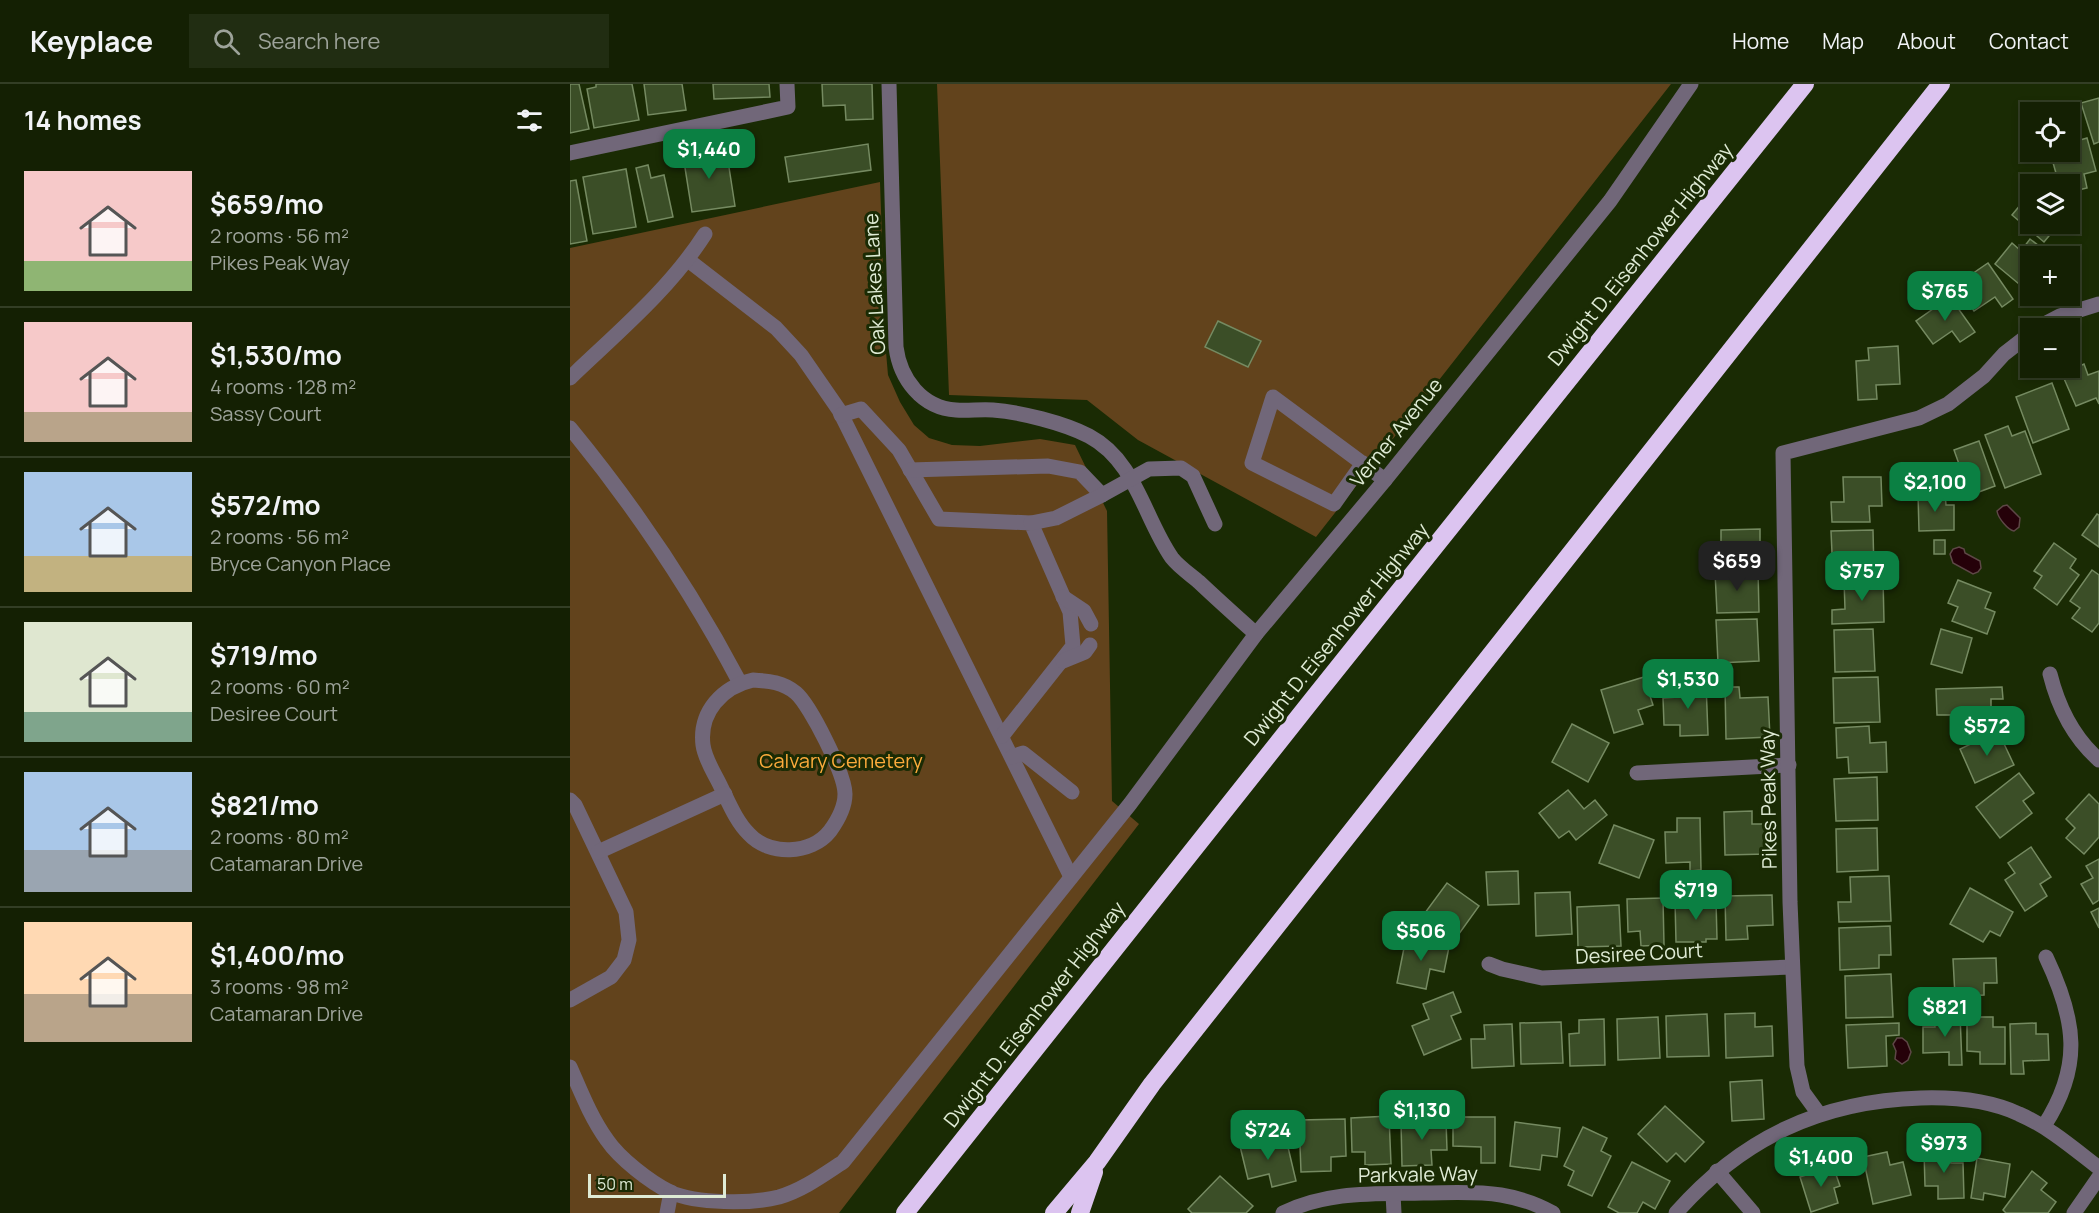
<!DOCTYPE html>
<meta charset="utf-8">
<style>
:root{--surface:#142003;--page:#212d12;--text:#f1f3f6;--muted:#9da39a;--line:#333e25;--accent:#0b8043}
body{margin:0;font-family:Manrope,sans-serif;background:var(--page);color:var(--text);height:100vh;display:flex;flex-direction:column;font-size:22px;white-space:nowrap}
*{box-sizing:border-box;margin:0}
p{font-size:20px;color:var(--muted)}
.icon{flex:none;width:33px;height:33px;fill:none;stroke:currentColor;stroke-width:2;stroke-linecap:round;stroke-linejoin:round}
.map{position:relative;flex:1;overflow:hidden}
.drawer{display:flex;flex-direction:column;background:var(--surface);width:570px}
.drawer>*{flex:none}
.controls{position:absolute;left:1450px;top:18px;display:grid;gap:12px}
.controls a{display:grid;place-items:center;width:60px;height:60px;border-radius:0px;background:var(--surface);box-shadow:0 3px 9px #0003,0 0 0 2px var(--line);font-size:30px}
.scale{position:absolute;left:18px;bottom:15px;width:138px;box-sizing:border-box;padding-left:6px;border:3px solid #dfebd5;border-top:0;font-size:16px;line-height:21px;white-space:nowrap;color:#dfebd5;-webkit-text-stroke:4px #1a2b04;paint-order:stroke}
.price{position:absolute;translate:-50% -51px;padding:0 14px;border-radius:12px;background:var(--accent);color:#fff;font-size:20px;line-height:39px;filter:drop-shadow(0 2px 3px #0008)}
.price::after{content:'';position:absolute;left:50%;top:36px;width:18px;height:14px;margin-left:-9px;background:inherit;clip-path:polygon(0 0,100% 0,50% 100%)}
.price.active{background:#222;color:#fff}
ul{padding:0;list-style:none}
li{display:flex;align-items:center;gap:18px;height:150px;padding:0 24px}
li+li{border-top:2px solid var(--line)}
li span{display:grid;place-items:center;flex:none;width:168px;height:120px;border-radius:0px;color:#555}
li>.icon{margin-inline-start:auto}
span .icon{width:72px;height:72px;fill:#fffc;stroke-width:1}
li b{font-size:26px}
h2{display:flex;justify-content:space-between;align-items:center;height:72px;padding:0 24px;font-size:26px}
header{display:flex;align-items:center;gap:36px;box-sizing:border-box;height:84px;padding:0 30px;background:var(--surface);border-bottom:2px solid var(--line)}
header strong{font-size:28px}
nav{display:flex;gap:33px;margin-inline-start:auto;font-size:21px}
.search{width:420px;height:54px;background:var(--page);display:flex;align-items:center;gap:15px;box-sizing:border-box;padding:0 21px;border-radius:0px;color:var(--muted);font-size:22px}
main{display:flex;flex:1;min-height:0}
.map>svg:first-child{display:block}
</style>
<header>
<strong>Keyplace</strong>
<div class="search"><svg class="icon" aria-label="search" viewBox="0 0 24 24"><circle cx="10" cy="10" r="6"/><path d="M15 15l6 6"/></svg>Search here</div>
<nav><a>Home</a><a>Map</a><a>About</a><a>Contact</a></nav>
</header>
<main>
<section class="drawer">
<h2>14 homes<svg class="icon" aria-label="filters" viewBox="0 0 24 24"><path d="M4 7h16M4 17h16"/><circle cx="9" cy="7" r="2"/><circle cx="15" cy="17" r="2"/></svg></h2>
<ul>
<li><span style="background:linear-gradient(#f6c9c9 75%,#8fb573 0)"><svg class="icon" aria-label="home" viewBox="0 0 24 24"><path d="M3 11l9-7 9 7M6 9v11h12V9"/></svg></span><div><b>$659/mo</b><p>2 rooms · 56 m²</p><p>Pikes Peak Way</p></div></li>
<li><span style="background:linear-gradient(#f6c9c9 75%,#b9a48a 0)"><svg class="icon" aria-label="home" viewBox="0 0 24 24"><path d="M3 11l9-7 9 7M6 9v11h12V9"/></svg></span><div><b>$1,530/mo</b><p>4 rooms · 128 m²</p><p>Sassy Court</p></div></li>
<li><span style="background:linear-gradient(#a9c7e8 70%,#c2b280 0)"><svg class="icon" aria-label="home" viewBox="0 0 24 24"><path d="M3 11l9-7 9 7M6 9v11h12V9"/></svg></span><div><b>$572/mo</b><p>2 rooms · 56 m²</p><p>Bryce Canyon Place</p></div></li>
<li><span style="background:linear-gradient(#dfe7d0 75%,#7fa58c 0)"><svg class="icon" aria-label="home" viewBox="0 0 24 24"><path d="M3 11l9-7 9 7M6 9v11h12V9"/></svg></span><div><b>$719/mo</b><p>2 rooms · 60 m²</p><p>Desiree Court</p></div></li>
<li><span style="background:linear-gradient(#a9c7e8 65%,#9aa5b1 0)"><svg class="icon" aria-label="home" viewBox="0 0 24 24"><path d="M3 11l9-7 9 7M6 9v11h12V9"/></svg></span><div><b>$821/mo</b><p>2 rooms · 80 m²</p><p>Catamaran Drive</p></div></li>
<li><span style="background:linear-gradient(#ffd9b3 60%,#b9a48a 0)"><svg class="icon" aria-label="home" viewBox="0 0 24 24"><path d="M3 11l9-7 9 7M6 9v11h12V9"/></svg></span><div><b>$1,400/mo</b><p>3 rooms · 98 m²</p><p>Catamaran Drive</p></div></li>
</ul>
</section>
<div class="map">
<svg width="1529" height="1129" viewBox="0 0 1529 1129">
<rect width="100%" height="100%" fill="#1a2b04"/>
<!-- green -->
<g fill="#62431c">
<path d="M367,0H1101L746,453L568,356L517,316L379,311Z"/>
<path d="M310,98L316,268L318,291L330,318L344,341L359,354L382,361L410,362L470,355L505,361L537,427L542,717L569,740L269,1129H0V164Z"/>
</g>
<!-- water -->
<g fill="#250109" stroke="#5d4746" stroke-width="1.5">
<path d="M1437,421L1450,434L1449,443L1444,447C1438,446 1428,434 1427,427L1433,422Z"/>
<path d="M1389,463L1394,465L1395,469L1410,477L1411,484L1408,488L1403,490L1383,479L1380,470L1383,465Z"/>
<path d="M1327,954H1332L1337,958L1341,968L1338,976L1332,980L1325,975L1326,967L1323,960Z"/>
</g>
<!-- building -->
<g fill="#3b4e27" stroke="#758a61" stroke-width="1.5">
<path d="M0,0H9L19,45L0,49Z"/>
<path d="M26,0H62L69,36L24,44L17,5L26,3Z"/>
<path d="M74,0H112L116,26L78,31Z"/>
<path d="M143,0H199L200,13L144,15Z"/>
<path d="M252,0H302L303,35L276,36L275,21L253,22Z"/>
<path d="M1529,14V58L1524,60L1511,19Z"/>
<path d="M1517,54L1526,87L1514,90L1517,104L1500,108V100H1489L1482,75L1494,72L1493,68H1500V59Z"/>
<path d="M298,60L301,86L219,98L215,73Z"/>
<path d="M156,64L165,122L122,128L113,71Z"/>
<path d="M78,81L81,94L94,91L103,133L78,138L66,84Z"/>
<path d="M56,85L66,143L23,150L13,93Z"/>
<path d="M6,96L17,157L0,160V97Z"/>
<path d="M1461,108V140H1474L1483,147L1474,158L1442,131Z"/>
<path d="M1460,155L1482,172H1461V210L1425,180L1442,159L1451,167Z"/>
<path d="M1418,179L1443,215L1432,223L1425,213L1404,227L1386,201Z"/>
<path d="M1380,213L1405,248L1390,258L1382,247L1363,260L1346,237Z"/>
<path d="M648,237L691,257L678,283L635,263Z"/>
<path d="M1328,262L1330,300L1306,301L1307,315L1288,316L1286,277L1299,276L1298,264Z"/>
<path d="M1514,280L1518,291L1529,287V320L1526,314L1506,322L1492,290Z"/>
<path d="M1482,299L1499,345L1463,359L1446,313Z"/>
<path d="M1438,342L1442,352L1455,347L1471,390L1435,404L1415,351Z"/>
<path d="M1409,357L1425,402L1390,415L1378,384L1389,380L1384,366Z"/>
<path d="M1273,393H1311L1312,422H1299L1300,438H1262L1261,418H1274Z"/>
<path d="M1375,409L1376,421H1384V446L1349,447L1348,410Z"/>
<path d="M1527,430L1529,431V463L1512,451Z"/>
<path d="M1190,445V480H1151V446Z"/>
<path d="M1303,446L1304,489L1263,491L1261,447Z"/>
<rect x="1364" y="456" width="11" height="14"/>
<path d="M1484,459L1506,475L1500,484L1509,491L1487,521L1464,504L1472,492L1464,487Z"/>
<path d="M1188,486L1189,528L1147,529L1145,488Z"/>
<path d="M1522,486L1529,491V539L1522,548L1502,534L1510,524L1500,517Z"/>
<path d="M1313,494L1314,538L1262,540V526L1275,525L1274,496Z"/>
<path d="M1388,496L1421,509L1415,524L1425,528L1417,550L1382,537L1388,523L1378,519Z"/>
<path d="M1187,535L1189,577L1148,579L1146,536Z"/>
<path d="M1303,545L1305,587L1265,588L1264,546Z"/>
<path d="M1371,545L1402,554L1392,589L1361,580Z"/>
<path d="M1074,593L1083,621L1068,626L1073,640L1044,649L1031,606Z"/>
<path d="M1308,593L1310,638L1264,639L1263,594Z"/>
<path d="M1136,599L1138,651L1110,652V641H1094L1093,614L1108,613L1107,600Z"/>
<path d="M1155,603H1169L1170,614L1198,613L1200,653L1156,655Z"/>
<path d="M1432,603L1433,615H1421V641L1381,643V631H1367L1366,605Z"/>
<path d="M1002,640L1039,659L1018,698L982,678Z"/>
<path d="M1299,642L1300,659L1316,658L1317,688L1279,689L1278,673L1267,674L1266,644Z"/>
<path d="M1428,647L1444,681L1405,699L1390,665Z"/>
<path d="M1449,689L1464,709L1453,717L1462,729L1430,754L1406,723Z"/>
<path d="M1307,693L1308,736L1266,737L1264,695Z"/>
<path d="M998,706L1014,725L1025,716L1037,731L1006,756L999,747L989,754L969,729Z"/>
<path d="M1519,710L1529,720V753L1514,770L1496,754L1505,744L1496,735Z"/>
<path d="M1182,727V740H1196L1197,770L1155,771L1154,728Z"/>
<path d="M1107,734H1130L1131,786L1120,787V778L1096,779L1095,748H1107Z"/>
<path d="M1044,741L1084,756L1069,794L1029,779Z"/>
<path d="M1307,744L1308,786L1267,788L1266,745Z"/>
<path d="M1461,763L1481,793L1470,800L1477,812L1455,827L1435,796L1445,789L1438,779Z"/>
<path d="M1529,775V816L1523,820L1511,800L1523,794L1516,782Z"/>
<path d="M948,787L949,820L918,821L916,788Z"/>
<path d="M1319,792L1321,837L1269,838L1268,818H1281L1280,793Z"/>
<path d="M877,799L909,822L881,861L849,837Z"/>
<path d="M1400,804L1443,828L1430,852L1420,847L1413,858L1380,840Z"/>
<path d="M1000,808L1002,850L966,852L965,809Z"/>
<path d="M1202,811L1203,841L1177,842L1178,855L1156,856L1155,812Z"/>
<path d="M1093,814L1094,861L1071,862L1070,847L1058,848L1057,815Z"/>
<path d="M1146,816L1147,855H1136V858H1106L1105,817Z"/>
<path d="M1049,821L1051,862L1008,863L1007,823Z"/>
<path d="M1529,824V844L1521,828Z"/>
<path d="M1320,842L1321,871H1309V884L1270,886L1269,844Z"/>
<path d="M836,854L879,863L874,888L860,885L856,905L827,899Z"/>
<path d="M1426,874L1427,899H1414V911L1385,912L1383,875Z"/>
<path d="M1321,890L1323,933L1276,934L1275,892Z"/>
<path d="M883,908L891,928L881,932L891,955L854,971L842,942L859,935L853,920Z"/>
<path d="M1185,929V943L1202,942L1203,972L1156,974L1155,930Z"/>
<path d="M1137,930L1139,972L1097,973L1096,932Z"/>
<path d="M1390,930L1392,981H1379V968L1353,969V943H1365L1364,931Z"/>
<path d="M1088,933L1090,974L1048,976L1047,935Z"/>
<path d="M1397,933H1423V943H1435V980H1410V968L1397,967Z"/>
<path d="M1034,935L1035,981L1000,982L999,950L1009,949V936Z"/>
<path d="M991,938L993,979L951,980L950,939Z"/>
<path d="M1329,939V951L1316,952L1317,982L1278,984L1276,941Z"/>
<path d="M1466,939V950H1478L1479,976L1453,977L1454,990H1441L1440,940Z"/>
<path d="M942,940L944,982L902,984L901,955H915L914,941Z"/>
<path d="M1192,996L1194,1035L1162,1037L1160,998Z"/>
<path d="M1095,1022L1134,1058L1115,1078L1106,1069L1097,1078L1068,1050Z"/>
<path d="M819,1032L821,1080L795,1081V1068H782L781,1034Z"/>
<path d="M883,1033H925V1079H911V1063L883,1062Z"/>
<path d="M775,1035L776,1072L761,1073V1087L731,1088L729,1036Z"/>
<path d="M876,1036L877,1066H861L862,1081L832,1082L831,1038Z"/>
<path d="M945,1038L990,1044L987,1073L972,1071L970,1086L940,1082Z"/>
<path d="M1013,1043L1037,1054L1031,1067L1041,1072L1022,1112L998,1101L1004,1087L994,1082Z"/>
<path d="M698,1051L701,1063L717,1059L726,1097L702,1103L699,1090L678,1095L669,1058Z"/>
<path d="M1380,1066L1381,1079H1393L1394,1114L1368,1115V1102H1355L1354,1067Z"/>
<path d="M1317,1068L1320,1081L1333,1078L1341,1111L1303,1120L1293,1073Z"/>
<path d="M1407,1074L1440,1080L1435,1113L1414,1109L1413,1116L1401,1114Z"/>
<path d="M1062,1078L1100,1097L1085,1125L1073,1118L1067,1129H1049L1038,1123Z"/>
<path d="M1263,1082L1270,1102L1264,1104L1268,1119L1241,1128L1230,1093Z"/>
<path d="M1462,1087L1477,1099L1471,1106L1486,1118L1478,1129H1436L1433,1126Z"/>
<path d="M650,1092L683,1122L676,1129H622L618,1125Z"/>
</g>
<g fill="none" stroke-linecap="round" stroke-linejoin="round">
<!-- minor -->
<g stroke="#716779" stroke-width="15">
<path d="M319,0L326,263C330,295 352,324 386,326C398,327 411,325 423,326C450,328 494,339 519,352C566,377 574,434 602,474C609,483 621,491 629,498C648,516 667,533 686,550"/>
<path d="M0,69L218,23L217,0"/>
<path d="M118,176L206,244L231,271L269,326L501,793"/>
<path d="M1467,244L1490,232L1529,220"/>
<path d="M0,294C48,248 99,206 135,150"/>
<path d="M271,331L291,325L329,366L369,435L461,439L500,528L503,562L432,652"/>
<path d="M0,344C65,423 122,508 170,599"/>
<path d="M793,379L764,420L682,379L703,313L815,396"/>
<path d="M340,386L478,382L510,388L532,411"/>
<path d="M461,439L486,434L532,411L579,385L611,384L623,392L645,440"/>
<path d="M493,513L514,527L521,540"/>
<path d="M493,577L515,568L520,561"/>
<path d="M1480,590C1488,622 1504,654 1529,676"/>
<path d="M183,596C199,597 213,598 226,609C240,621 275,690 275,710C275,724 268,736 260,747C241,771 199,772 179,750C166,737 159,719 151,703C145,690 135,676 133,661C129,628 152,603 183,596Z"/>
<path d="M442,673L453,669L502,708"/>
<path d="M1067,689L1219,681"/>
<path d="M0,716L5,721L56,828L59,856L54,876L41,893L0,916"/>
<path d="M28,768L155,710"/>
<path d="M919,880L932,885L972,894L1222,883"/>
<path d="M0,983C11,1008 21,1034 37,1056C50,1075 80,1098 100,1108C127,1120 181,1120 209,1113C233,1106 253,1091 273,1078L560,720L686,550L815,396L1040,117L1121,0"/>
<path d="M1249,1030L1233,1008L1227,982L1220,818L1213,369L1349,334L1378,320L1414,292L1434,270L1461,249"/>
<path d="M1474,1042C1513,982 1506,936 1476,873"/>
<path d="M1147,1087L1183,1129"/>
<path d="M823,1110L824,1129"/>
<path d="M97,1129L101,1108"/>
<path d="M713,1129C757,1107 805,1110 853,1109C879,1109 905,1107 931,1111C949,1114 967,1120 983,1129"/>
<path d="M1106,1129C1172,1054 1251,1017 1351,1014C1384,1013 1419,1016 1449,1030C1479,1043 1503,1064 1529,1084"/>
<path d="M1504,1129L1529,1093"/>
</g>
<!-- highway -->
<g stroke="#dcc4f0" stroke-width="18">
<path d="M335,1129L746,611L1235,0"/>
<path d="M484,1129L527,1078L582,1000L1371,0"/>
<path d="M510,1129L524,1088"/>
</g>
</g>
<g text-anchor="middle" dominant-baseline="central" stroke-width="6" stroke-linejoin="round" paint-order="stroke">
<!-- street labels -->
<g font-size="20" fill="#dfebd5" stroke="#1a2b04">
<text transform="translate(1070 170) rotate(-51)">Dwight D. Eisenhower Highway</text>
<text transform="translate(304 200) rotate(-93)">Oak Lakes Lane</text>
<text transform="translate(826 348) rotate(-51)">Verner Avenue</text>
<text transform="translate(766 550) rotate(-51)">Dwight D. Eisenhower Highway</text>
<text transform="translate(1198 715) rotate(-91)">Pikes Peak Way</text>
<text transform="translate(1069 869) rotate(-3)">Desiree Court</text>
<text transform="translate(464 930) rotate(-52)">Dwight D. Eisenhower Highway</text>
<text transform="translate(848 1090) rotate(-1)">Parkvale Way</text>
</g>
<!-- park labels -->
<g font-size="20" fill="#fcab3c" stroke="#1a2b04">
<text x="271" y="676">Calvary Cemetery</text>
</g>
</g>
</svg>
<div class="controls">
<a><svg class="icon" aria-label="locate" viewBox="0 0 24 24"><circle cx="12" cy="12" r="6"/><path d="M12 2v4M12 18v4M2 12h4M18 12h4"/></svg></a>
<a><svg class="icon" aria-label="layers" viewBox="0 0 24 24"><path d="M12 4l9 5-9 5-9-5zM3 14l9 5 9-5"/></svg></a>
<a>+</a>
<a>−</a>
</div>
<div class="scale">50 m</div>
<b class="price" style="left:139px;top:96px">$1,440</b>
<b class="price" style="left:1375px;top:238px">$765</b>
<b class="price" style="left:1365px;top:429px">$2,100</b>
<b class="price active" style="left:1167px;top:508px">$659</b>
<b class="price" style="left:1292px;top:518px">$757</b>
<b class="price" style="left:1118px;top:626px">$1,530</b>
<b class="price" style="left:1417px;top:673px">$572</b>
<b class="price" style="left:1126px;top:837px">$719</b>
<b class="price" style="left:851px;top:878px">$506</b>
<b class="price" style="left:1375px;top:954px">$821</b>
<b class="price" style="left:852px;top:1057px">$1,130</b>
<b class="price" style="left:698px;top:1077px">$724</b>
<b class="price" style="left:1374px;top:1090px">$973</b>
<b class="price" style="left:1251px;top:1104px">$1,400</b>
</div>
</main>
